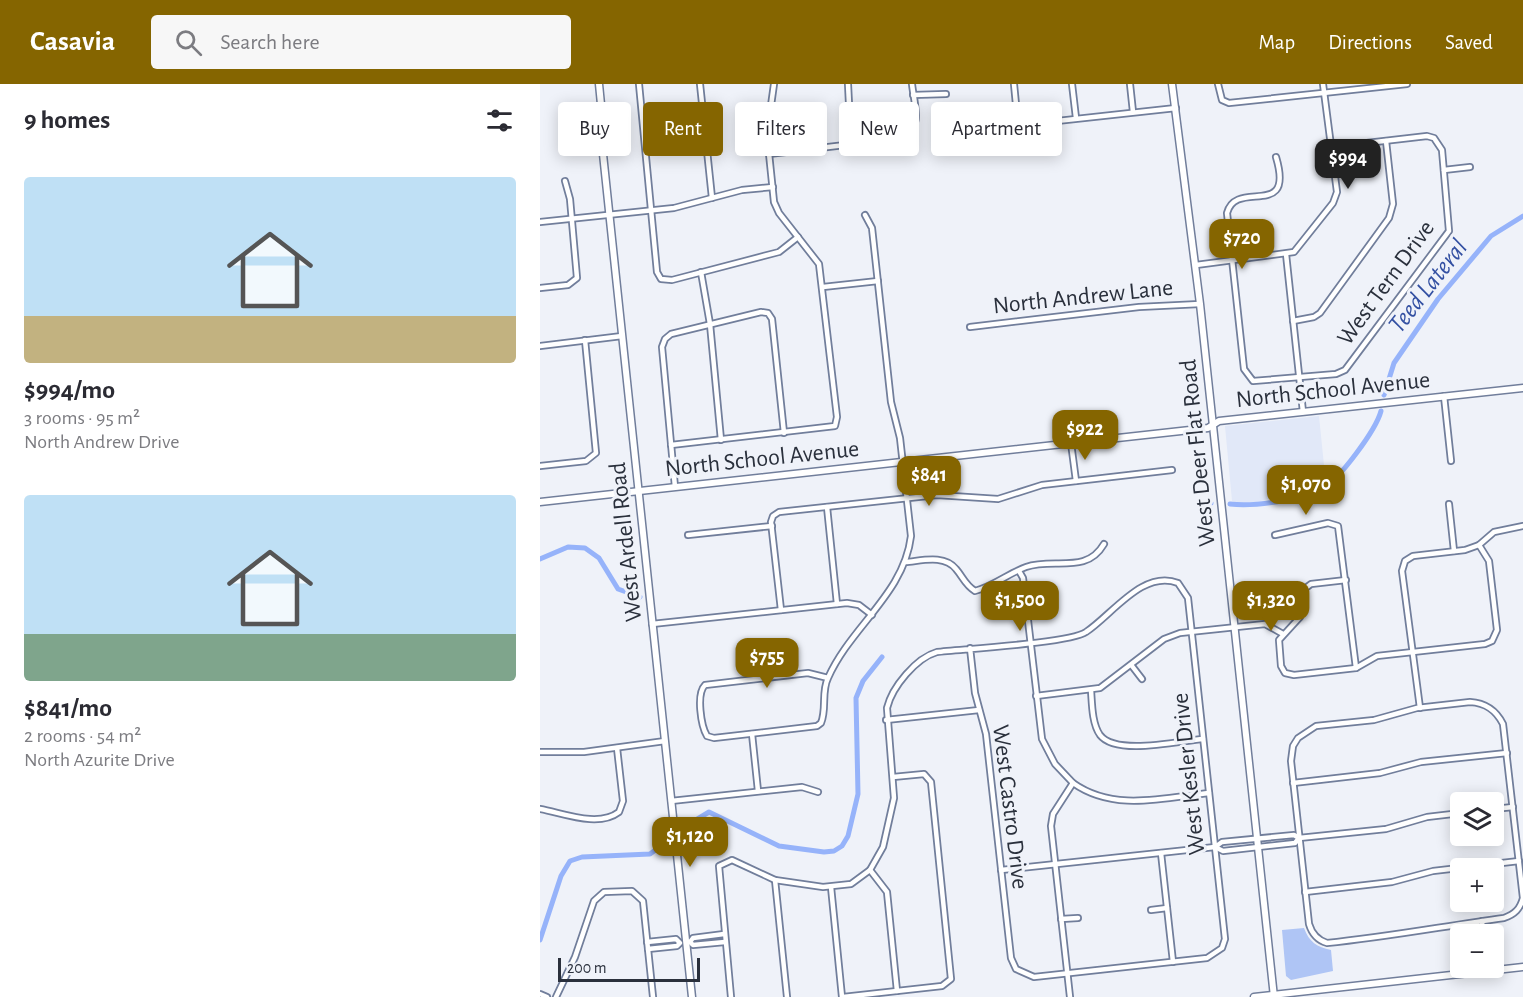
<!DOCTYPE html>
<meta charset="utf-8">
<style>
:root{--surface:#fff;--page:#f7f7f7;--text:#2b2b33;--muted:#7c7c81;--accent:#856500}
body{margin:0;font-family:"Alegreya Sans",sans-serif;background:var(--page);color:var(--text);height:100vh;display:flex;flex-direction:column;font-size:22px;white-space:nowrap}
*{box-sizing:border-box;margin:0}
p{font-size:20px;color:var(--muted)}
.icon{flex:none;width:33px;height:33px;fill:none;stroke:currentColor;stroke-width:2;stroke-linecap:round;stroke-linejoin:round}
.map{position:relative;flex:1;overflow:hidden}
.sheet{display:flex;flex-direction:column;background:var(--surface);width:540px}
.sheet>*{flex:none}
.hud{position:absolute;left:18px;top:18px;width:570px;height:54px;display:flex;gap:12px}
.controls{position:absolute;left:910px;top:708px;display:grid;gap:12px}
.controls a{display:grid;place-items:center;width:54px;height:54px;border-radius:6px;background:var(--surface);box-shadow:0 3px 15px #0003;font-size:30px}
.scale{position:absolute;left:18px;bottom:15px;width:142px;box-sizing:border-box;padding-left:6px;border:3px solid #2a303c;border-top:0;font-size:16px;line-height:21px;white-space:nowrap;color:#2a303c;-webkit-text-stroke:4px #eff2f9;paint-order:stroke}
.price{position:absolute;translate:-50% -51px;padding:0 14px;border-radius:12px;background:var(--accent);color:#fff;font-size:20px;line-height:39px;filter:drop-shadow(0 2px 3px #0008)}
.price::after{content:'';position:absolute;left:50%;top:36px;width:18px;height:14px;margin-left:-9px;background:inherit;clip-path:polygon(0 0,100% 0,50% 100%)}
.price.active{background:#222;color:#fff}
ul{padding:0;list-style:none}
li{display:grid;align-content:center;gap:12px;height:318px;padding:0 24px}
li span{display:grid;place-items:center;height:186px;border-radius:6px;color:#555}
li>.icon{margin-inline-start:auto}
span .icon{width:108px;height:108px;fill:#fffc;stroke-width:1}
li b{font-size:26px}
h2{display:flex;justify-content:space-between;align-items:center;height:72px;padding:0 24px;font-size:26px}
.pill{padding:0 21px;border-radius:6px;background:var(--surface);box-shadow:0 3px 15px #0003;font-size:21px;line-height:54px}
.pill.active{background:var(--accent);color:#fff}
header{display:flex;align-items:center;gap:36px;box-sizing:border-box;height:84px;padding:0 30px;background:var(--accent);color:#fff}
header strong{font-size:28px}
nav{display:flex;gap:33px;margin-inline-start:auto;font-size:21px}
.search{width:420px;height:54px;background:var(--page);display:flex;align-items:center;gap:15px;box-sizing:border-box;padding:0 21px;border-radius:6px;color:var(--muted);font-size:22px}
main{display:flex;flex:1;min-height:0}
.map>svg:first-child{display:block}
</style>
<header>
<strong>Casavia</strong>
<div class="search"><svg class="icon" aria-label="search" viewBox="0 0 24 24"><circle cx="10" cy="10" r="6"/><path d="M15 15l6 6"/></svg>Search here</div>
<nav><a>Map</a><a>Directions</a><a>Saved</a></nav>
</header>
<main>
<section class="sheet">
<h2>9 homes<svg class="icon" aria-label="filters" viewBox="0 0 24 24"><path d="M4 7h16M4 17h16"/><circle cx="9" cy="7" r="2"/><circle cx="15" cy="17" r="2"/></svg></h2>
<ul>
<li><span style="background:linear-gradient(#bfe0f5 75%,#c2b280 0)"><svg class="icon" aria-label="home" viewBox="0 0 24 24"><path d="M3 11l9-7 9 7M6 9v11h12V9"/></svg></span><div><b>$994/mo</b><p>3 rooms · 95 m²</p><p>North Andrew Drive</p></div></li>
<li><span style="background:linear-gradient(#bfe0f5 75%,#7fa58c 0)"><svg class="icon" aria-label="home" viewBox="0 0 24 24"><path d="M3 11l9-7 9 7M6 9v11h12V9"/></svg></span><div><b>$841/mo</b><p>2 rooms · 54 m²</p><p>North Azurite Drive</p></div></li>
</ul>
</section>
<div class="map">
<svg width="983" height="913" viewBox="0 0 983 913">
<rect width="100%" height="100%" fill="#eff2f9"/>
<!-- built -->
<path fill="#e1e8f8" d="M779,332L786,401L704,421L692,417L685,342Z"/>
<!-- green -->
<path fill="#afc5f5" d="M764,844C769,858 777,863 791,866L793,887L751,896L746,892L742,846Z"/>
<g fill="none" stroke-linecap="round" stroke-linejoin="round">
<!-- canal -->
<g stroke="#96b3fa" stroke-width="5">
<path d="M844,311L854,279L898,215L951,152L983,132"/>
<path d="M667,419H671"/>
<path d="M690,420C714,423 761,416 782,405C799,396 836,346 841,327"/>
<path d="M0,475L28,463L45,464L59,474L78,505L100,513"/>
<path d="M146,742L169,728L239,762L284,768L294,767L302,762L308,752L318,710L316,614L323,597L342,573"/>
<path d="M0,856L21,792L30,777L42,773L110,770L130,755"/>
</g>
<defs>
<g id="street">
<path d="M99,0L117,188L121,195L132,196L239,168L258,153"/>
<path d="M160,0L172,114"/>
<path d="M308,0L311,60"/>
<path d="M474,0L478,41"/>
<path d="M532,0L536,34"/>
<path d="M590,0L593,28"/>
<path d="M678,0L682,16L689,19L867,0"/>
<path d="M373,11L406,10"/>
<path d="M439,40L453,44L636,24"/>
<path d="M229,70L364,54C383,43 374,19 372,0"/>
<path d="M736,73C755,137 696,94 687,129L704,285L713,297L796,290L805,286L909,147L902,66L894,54L887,52L792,63"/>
<path d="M904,86L930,83"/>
<path d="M0,138L134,124L202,106L233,103"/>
<path d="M746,170L763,328"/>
<path d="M656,181L754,168L793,119L797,108L783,0"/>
<path d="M161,188L170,240L181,356"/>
<path d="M283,203L338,197"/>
<path d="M0,204L28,201L37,194L30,115L25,97"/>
<path d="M753,237L774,233L780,229L849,134L853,120L846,57"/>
<path d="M430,243L599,223L660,220"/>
<path d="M0,262L82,252"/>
<path d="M904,312L911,377"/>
<path d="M531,359L536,397"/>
<path d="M131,361L295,342L297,333L279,180L239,129L234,118L227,50L234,0"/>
<path d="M0,382L46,377L56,369L45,256"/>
<path d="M135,403L122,263L125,255L131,250L221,228L228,229L232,235L244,349"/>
<path d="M909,420L914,467"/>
<path d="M287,423L297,520"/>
<path d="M148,451L232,442"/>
<path d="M735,451L788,439L798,442L816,584"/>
<path d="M365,478C381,477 404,470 416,485C423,493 425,501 435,507C454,502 469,489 486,483C514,473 546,491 564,460"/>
<path d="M479,487L483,494L502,655L515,680L533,699L513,730L511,742L530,913"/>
<path d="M806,496L771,500L763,506L760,533L739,556L741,582L745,589L754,591L816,584L837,572L945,560L952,557L957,546L949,477L939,461"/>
<path d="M241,526L231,438L233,432L239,428L397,411L458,415L502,401L632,386"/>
<path d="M112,540L307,519L319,521L332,531"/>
<path d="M592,582L602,595"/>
<path d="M288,594L268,589L165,601C156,610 161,642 167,652L174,654L277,642L281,639C287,625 281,608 288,594C311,542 364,510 371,452L360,354L351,318L332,144L325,131"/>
<path d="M551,606C552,620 552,640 560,651C576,672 639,657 663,655"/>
<path d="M496,612L560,604L624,555L640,549L725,540L743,550"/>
<path d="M930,618C946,619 956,626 963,640L983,814C980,825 975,830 964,834C905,842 847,853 787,859C777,856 772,850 769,840L751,677L753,662L758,654L776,642L834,636L877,624Z"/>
<path d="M880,624L862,487L865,477L873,472L925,466L939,461L954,448L983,442"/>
<path d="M346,636L439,626"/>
<path d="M212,650L218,707"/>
<path d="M0,668H44L125,657"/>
<path d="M533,699C574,728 623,714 669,709"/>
<path d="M753,699L840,689L881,678L967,669"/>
<path d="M131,717L262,703L278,708"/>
<path d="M0,725C23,729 58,744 79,728L83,717L77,664"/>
<path d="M954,725L973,723"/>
<path d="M759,754L846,745L887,733L921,729"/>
<path d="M621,769L633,878"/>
<path d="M330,786L347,808L357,907"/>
<path d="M461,786L675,763L682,758L754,751L759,754L755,759L683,767L675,763"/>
<path d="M235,796L247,913"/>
<path d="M291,803L302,913"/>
<path d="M765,808L852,798L893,787L979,777"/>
<path d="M611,826L627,824"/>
<path d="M521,835L538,834"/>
<path d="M942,837L943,850"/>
<path d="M184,850L153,854L150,858L153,861L185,858"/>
<path d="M107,858L136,855L140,859L137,862L108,865"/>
<path d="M0,910L7,913"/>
<path d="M16,913L35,873L54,817L64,808L92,807L103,817L113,913"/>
<path d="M191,913L179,782L192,776L235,796L283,803L311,800L330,786L343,763L354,714L347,624C352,603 376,574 397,568C423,565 530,559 546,548C572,531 603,485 638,499L648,514L685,855L682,864L667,874L494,893L476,885L471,874L446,650L435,609L430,564"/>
<path d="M303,913L402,902L411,895L391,698L384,690L353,693"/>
</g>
<g id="secondary">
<path d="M59,0L64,51L63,70L152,913"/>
<path d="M632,0L660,220L734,913"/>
<path d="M0,418L668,344L679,337L983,304"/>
<path d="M714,913L983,883"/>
</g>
</defs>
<!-- street casing -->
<use href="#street" stroke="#717e9b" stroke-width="8"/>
<!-- secondary casing -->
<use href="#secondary" stroke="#717e9b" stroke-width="9"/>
<!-- street -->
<use href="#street" stroke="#fff" stroke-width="4.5"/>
<!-- secondary -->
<use href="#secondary" stroke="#fff" stroke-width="6"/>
</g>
<g text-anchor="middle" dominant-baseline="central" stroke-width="6" stroke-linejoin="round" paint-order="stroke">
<!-- street labels -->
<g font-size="24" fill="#2a303c" stroke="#eff2f9">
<text transform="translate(846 199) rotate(-54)">West Tern Drive</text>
<text transform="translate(543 213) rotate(-6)">North Andrew Lane</text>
<text transform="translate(793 306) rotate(-6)">North School Avenue</text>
<text transform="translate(658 369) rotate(-96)">West Deer Flat Road</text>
<text transform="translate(222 375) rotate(-6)">North School Avenue</text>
<text transform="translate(86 458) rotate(-96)">West Ardell Road</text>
<text transform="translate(649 690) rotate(-96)">West Kesler Drive</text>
<text transform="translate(470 723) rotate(83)">West Castro Drive</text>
</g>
<!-- water labels -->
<g font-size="26" font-style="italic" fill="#3350a2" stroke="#eff2f9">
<text transform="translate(888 202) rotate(-52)">Teed Lateral</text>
</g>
</g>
</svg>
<div class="controls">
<a><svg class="icon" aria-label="layers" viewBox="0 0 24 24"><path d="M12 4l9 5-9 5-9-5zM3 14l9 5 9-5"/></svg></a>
<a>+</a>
<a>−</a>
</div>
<div class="scale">200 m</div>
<b class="price active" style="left:808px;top:106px">$994</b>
<b class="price" style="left:702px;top:186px">$720</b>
<b class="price" style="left:545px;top:377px">$922</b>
<b class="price" style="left:389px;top:423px">$841</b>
<b class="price" style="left:766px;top:432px">$1,070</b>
<b class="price" style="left:480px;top:548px">$1,500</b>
<b class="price" style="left:731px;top:548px">$1,320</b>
<b class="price" style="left:227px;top:605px">$755</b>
<b class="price" style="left:150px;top:784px">$1,120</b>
<div class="hud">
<a class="pill">Buy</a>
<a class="pill active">Rent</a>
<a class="pill">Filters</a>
<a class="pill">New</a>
<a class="pill">Apartment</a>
</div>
</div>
</main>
